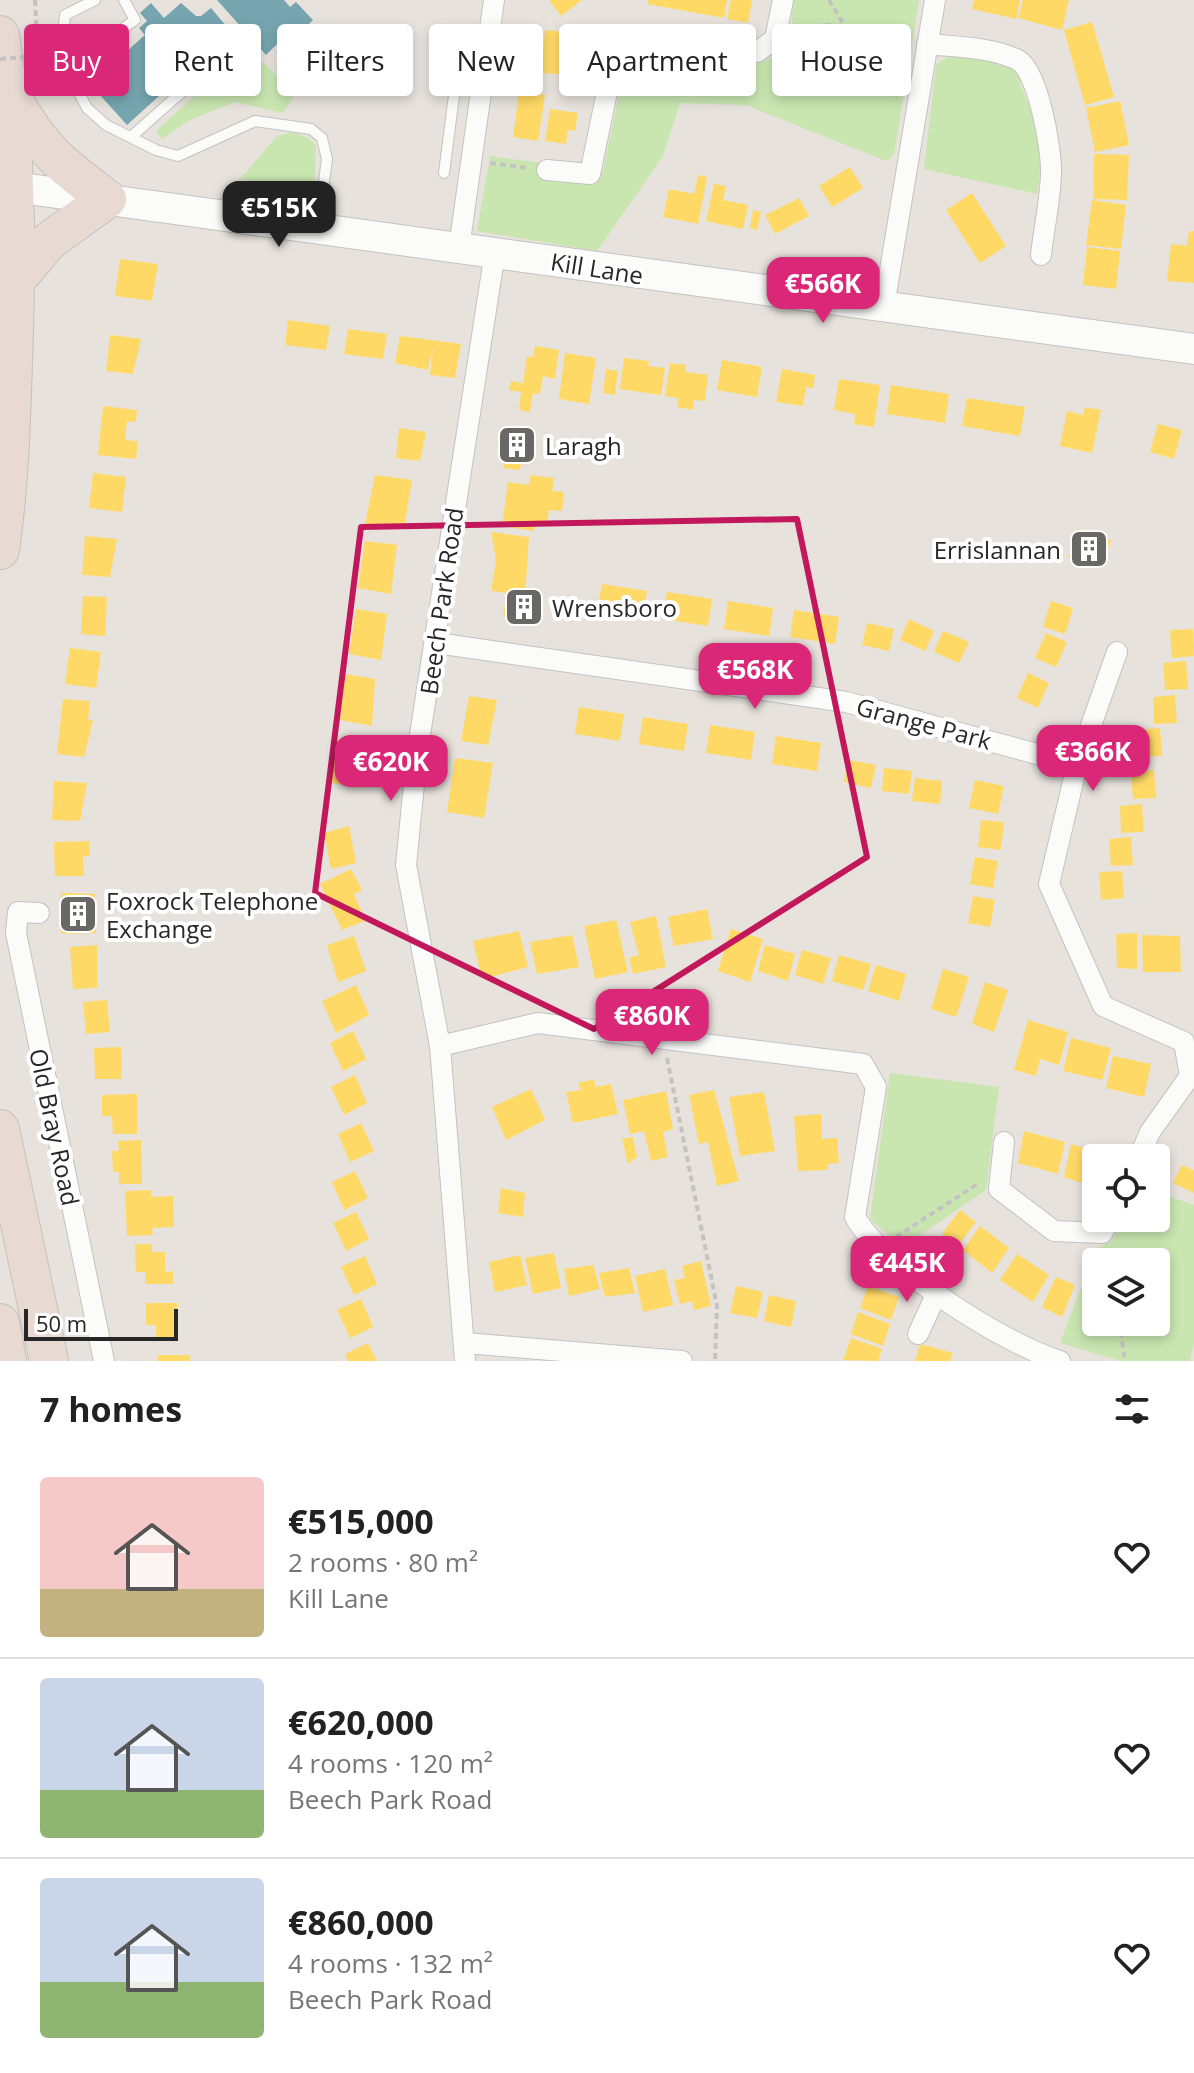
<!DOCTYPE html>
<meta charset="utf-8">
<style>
:root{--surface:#fff;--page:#f6f6f6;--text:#222;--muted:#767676;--line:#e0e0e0;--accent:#db2777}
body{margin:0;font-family:"Open Sans",sans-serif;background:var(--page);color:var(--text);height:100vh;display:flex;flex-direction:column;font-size:30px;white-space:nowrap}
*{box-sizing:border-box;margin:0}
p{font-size:26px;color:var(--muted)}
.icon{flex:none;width:44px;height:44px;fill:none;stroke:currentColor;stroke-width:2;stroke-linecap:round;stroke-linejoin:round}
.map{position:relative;height:1361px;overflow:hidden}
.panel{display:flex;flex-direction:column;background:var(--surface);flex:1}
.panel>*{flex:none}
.hud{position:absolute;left:24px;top:24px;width:1146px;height:72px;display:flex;gap:16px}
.controls{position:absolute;left:1082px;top:1144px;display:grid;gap:16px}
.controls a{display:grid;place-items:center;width:88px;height:88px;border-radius:8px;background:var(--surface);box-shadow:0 4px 12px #0003;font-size:40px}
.scale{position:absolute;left:24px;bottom:20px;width:154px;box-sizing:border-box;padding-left:8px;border:4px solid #272727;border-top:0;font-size:22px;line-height:28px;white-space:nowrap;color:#272727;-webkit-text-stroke:6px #fff;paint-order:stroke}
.price{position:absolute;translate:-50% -68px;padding:0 18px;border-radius:16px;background:var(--accent);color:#fff;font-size:26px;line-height:52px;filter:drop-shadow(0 2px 4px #0008)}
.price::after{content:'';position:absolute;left:50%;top:48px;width:24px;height:18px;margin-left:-12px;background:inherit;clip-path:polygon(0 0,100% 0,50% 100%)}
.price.current{background:#222;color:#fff}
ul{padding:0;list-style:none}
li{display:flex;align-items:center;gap:24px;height:200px;padding:0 40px}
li+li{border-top:2px solid var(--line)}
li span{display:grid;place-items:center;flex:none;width:224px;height:160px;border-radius:8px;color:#555}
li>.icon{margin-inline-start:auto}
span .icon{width:96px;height:96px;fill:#fffc;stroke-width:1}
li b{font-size:34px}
h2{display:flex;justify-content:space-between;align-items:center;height:96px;padding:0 40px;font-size:34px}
.pill{padding:0 28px;border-radius:8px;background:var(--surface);box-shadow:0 4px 12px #0003;font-size:28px;line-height:72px}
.pill.current{background:var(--accent);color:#fff}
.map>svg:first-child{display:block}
</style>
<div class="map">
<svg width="1194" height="1361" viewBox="0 0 1194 1361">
<rect width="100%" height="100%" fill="#e7e2dc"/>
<!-- green -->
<g fill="#c9e6b1" fill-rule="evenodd">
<path d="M793,0H919L894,155L886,161L746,105L680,103L663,156L597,251L477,231L490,156L603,171L625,64C638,56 649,49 665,49C697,50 767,82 787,43C793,32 792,12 793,0Z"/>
<path d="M248,47L295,94L283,113L235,102L190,120L162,139L156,131Z"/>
<path d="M950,55L1008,62L1025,78L1019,82L1044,139L1037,194L924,169L936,65Z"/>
<path d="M293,132L308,138L316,145L314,191L240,179L277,136Z"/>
<path d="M890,1073L999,1087L986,1190L903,1247L870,1219Z"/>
<path d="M1156,1192L1194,1205V1343L1190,1361H1121L1060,1343L1096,1249L1111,1241L1123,1218H1156ZM1096,1262H1156V1322H1096Z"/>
</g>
<!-- homes -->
<g fill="#ffd966">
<path d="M549,0H582L561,16Z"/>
<path d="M648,0H727L724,18L647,4Z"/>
<path d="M731,0H752L748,23L727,19Z"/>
<path d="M974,0H1020L1016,19L972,9Z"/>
<path d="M1023,0H1069L1062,30L1018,18Z"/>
<path d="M1092,22L1114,97L1085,105L1064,30Z"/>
<path d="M545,30L576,33L573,75L541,73Z"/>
<path d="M519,92L545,95L538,141L513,137Z"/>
<path d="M1120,101L1129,145L1095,152L1086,108Z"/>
<path d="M550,109L578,113L575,131L568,130L566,144L545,141Z"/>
<path d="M1094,154L1129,155L1127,200L1093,199Z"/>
<path d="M850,167L863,188L832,207L819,186Z"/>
<path d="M698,175L707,177L698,224L663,217L669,189L694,194Z"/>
<path d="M714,184L726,186L723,200L748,205L743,229L706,221Z"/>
<path d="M972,193L1006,246L980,263L946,210Z"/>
<path d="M799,198L809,216L775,234L765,215Z"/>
<path d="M1092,200L1126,205L1121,249L1086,245Z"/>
<path d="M753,210L761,212L757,230L750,228Z"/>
<path d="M1189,231H1194V283L1167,281L1171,244L1187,246Z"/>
<path d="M1087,247L1120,251L1116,289L1083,285Z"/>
<path d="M120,259L158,264L152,301L115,296Z"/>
<path d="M288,320L330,326L326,350L285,345Z"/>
<path d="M348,329L387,334L383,359L344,354Z"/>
<path d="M110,335L141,339L133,374L106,371Z"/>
<path d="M400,336L461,344L455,378L430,375L433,347L428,370L395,363Z"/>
<path d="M535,346L559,350L555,379L543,376L540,394L533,393L530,412L519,410L521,392L509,390L511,381L523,383L527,356L533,357Z"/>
<path d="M565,353L596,358L589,404L559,399Z"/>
<path d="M624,358L649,361L648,366L665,368L661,395L620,389Z"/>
<path d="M722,360L762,367L757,397L717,390Z"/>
<path d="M670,363L686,365L685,372L708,375L705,401L694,400L693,410L677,407L678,398L665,396Z"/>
<path d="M606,369L618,371L615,395L603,393Z"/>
<path d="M782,369L815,375L813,388L806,387L803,406L776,402Z"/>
<path d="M839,379L880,385L874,427L854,424L855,414L834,410Z"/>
<path d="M891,385L949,394L945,423L887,414Z"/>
<path d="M967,398L1025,407L1020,436L962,426Z"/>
<path d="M103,406L137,410L136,422L127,421L125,440L138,441L136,459L98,455Z"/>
<path d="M1085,407L1101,410L1092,453L1060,446L1067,411L1083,415Z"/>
<path d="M1158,424L1182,430L1174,459L1150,452Z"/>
<path d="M399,428L426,432L420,461L396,458Z"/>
<path d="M502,433L534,437L532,458L522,456L520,470L503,468L505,458L500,453Z"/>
<path d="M93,473L126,477L122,512L89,508Z"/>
<path d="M375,475L412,480L404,528L365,524Z"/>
<path d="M530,475L554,478L552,491L564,492L562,511L549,510L547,523L535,522L534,531L502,526L508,482L529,485Z"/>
<path d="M1077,529L1111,540L1101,568L1068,557Z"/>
<path d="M491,532L529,537L525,596L543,598L540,620L503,615L507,593L491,591L496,560Z"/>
<path d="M85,536L117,539L110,577L82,575Z"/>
<path d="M365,541L397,545L391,594L358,588Z"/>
<path d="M602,584L647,591L643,618L597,611Z"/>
<path d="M667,592L712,599L708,626L663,619Z"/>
<path d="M83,596L107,597L105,636L81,634Z"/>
<path d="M728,601L773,608L769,636L724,629Z"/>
<path d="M1051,601L1073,608L1065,634L1043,627Z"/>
<path d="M356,609L387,614L381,660L349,654Z"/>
<path d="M794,610L839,617L835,644L790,637Z"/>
<path d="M909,619L934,631L925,651L900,640Z"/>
<path d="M867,623L894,629L889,651L862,645Z"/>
<path d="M1193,629L1194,656L1172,658L1170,630Z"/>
<path d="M943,631L969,642L959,663L934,652Z"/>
<path d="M1046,633L1067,642L1056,667L1035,658Z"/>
<path d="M70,648L101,652L96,688L65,684Z"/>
<path d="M1186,661L1188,689L1165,690L1163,663Z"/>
<path d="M1028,673L1049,683L1038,708L1017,698Z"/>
<path d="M345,674L375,679L372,726L340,720Z"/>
<path d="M1175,695L1177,723L1154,724L1153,697Z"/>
<path d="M469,696L497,700L488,745L461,741Z"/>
<path d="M63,699L90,701L88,720H93L84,757L57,754Z"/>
<path d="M579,707L624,714L620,741L575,734Z"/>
<path d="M643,717L688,724L684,751L639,744Z"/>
<path d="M710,725L755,732L751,760L706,753Z"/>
<path d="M1160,728L1162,756L1139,757L1137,730Z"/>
<path d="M776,736L821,743L817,771L772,764Z"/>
<path d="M334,739L367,744L361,788L326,782Z"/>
<path d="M455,758L493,763L484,818L447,812Z"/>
<path d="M849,760L876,765L871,788L844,782Z"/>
<path d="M884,768L912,771L909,794L882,791Z"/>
<path d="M1154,770L1156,798L1133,799L1131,772Z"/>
<path d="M915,778L942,781L940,804L912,801Z"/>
<path d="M975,780L1004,786L998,814L969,808Z"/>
<path d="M54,781L87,783L80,821L52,820Z"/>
<path d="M1142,804L1144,832L1121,833L1120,806Z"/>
<path d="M981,820L1004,822L1001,850L978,847Z"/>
<path d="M349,826L356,863L331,869L324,833Z"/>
<path d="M1131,837L1133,865L1111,866L1109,839Z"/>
<path d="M89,841L90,856H83L84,876H55L54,842Z"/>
<path d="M975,857L998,861L993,888L970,884Z"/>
<path d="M351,869L362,890L354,894L365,921L342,930L320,884Z"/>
<path d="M1122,871L1124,898L1101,900L1099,872Z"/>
<path d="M61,893L95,894L96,933L61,934Z"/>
<path d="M973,896L995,900L990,927L968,923Z"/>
<path d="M707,909L713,939L674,946L668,917Z"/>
<path d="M656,916L666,967L633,974L629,958L639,955L630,922Z"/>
<path d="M616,920L628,972L595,979L584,926Z"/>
<path d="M731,929L763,939L750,982L718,971Z"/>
<path d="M519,931L528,967L482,979L473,941Z"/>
<path d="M1137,933V969L1117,968L1116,934Z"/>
<path d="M572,935L579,967L537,974L530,942Z"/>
<path d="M1142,935L1180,936L1181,972H1143Z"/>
<path d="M354,936L366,971L338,982L327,945Z"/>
<path d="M97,945V988L73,989L70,947Z"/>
<path d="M765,945L795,954L788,981L758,971Z"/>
<path d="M802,950L831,958L823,984L795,975Z"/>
<path d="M839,955L871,964L863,990L832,981Z"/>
<path d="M876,965L906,974L899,1001L868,991Z"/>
<path d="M943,969L969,977L956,1017L931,1009Z"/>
<path d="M985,982L1008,990L994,1032L972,1024Z"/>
<path d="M356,985L369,1015L336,1033L322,1001Z"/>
<path d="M107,1000L110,1032L86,1034L83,1002Z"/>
<path d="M1028,1020L1068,1032L1059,1065L1040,1059L1036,1076L1014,1070Z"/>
<path d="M353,1031L366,1059L343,1071L330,1043Z"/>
<path d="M1071,1038L1111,1048L1102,1080L1063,1071Z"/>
<path d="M121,1047L122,1079H95L94,1048Z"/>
<path d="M1113,1056L1151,1064L1144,1097L1106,1088Z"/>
<path d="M355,1075L367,1103L344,1115L331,1087Z"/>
<path d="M594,1079L596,1087L611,1084L618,1114L573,1123L566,1092L581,1090L578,1083Z"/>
<path d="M531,1089L545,1120L506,1140L492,1107Z"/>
<path d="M714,1090L739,1181L717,1186L708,1142L699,1144L689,1095Z"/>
<path d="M666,1091L673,1129L663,1132L668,1157L651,1161L644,1131L630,1134L623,1100Z"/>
<path d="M764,1092L775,1151L740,1156L729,1097Z"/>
<path d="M137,1094V1134H113L112,1116H102V1095Z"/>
<path d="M821,1114L822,1139L837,1138L839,1163L827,1164L828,1170L798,1171L794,1116Z"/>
<path d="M361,1123L374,1151L350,1162L338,1134Z"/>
<path d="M1024,1131L1065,1142L1058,1174L1018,1163Z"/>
<path d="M633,1137L637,1157L628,1164L622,1139Z"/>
<path d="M141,1140L142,1184H119V1172H113L112,1151H119L118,1141Z"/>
<path d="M1071,1144L1114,1157L1096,1158V1188L1064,1177Z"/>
<path d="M1182,1165L1194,1171V1193L1173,1183Z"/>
<path d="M355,1171L368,1198L344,1210L332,1182Z"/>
<path d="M501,1188L525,1193L523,1217L498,1213Z"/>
<path d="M151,1190V1197L173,1196L174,1227L152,1228L153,1235L127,1236L125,1191Z"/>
<path d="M960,1210L976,1222L958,1246L942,1234Z"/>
<path d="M356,1212L369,1239L346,1251L333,1223Z"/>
<path d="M980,1226L1009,1248L992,1273L963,1250Z"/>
<path d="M135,1244H152V1252H165V1272L173,1271V1284H145V1272H136Z"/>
<path d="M554,1253L561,1288L533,1294L525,1258Z"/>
<path d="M1017,1254L1049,1275L1033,1302L1000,1280Z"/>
<path d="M520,1255L527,1285L495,1292L489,1262Z"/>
<path d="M365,1256L377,1284L354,1295L341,1267Z"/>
<path d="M701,1261L711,1306L694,1310L692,1301L680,1304L674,1280L685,1278L682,1266Z"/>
<path d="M593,1265L600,1289L569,1296L564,1269Z"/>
<path d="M629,1268L635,1293L605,1297L599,1273Z"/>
<path d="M665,1269L673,1305L643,1312L635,1276Z"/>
<path d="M1056,1277L1075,1285L1062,1317L1042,1307Z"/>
<path d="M736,1286L763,1292L757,1318L730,1313Z"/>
<path d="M868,1286L899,1297L891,1320L860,1308Z"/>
<path d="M769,1295L796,1301L791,1327L764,1321Z"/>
<path d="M361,1299L373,1327L350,1338L337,1310Z"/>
<path d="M146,1303H177V1337H156V1325H146Z"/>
<path d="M858,1312L890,1324L883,1346L851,1334Z"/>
<path d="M851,1338L882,1349L878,1361L843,1360Z"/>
<path d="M368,1343L377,1361H348L345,1354Z"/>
<path d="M920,1344L953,1353L950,1361H915Z"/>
<path d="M158,1355H189L190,1361H158Z"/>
</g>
<!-- public -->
<g fill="#76a5af">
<path d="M217,0H284L290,7L296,2L313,20L283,49L278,43L266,55Z"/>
<path d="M151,3L164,18L181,3L196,16H201L211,8L233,34L214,51L221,59L209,69L208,67L198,75L191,67L127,125L90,84L145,35L139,28L147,21L140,13Z"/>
</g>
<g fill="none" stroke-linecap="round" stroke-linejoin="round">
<defs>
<g id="lane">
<path d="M95,0L65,15L64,25L77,89L87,108L106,125L156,150L178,156L255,121L311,129L322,138L327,159L318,226"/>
<path d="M71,65L135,20L124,0"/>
<path d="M131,137L193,82"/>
<path d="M444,173L459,57L488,58"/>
</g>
<g id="street">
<path d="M927,44C956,47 991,47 1018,60C1038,71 1051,147 1051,170C1051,198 1044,227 1041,255"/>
<path d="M547,170L590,174L615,53L644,35L757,52L775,39L783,0"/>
<path d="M459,248L494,0"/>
<path d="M884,306L935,0"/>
<path d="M436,643L846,702L1077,765"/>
<path d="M1117,652L1077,765L1049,884L1103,1006L1184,1042L1190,1076L1150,1132L1139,1158"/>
<path d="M39,913L18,912L16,933L104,1361"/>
<path d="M440,1046L538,1023L863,1064L876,1087L855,1217C883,1267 1004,1344 1060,1361"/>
<path d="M1004,1142L999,1189L1054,1231L1102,1233L1110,1218"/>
<path d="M918,1334L937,1293"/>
<path d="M466,1343L682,1361"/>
<path d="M465,1361L440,1046L406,865L417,754L495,252"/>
</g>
<path id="secondary" d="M0,185L1194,349"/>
<g id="highway">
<path d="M0,35C17,143 17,253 13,362C11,426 9,488 0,550"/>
<path d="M14,100C41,150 63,166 107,199L49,241L16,280"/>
<path d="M0,1129L49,1361"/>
<path d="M0,1323L7,1361"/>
</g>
</defs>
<!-- lane casing -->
<use href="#lane" stroke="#c3c2c3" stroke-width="12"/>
<!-- street casing -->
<use href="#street" stroke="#c3c2c3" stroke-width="22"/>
<!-- secondary casing -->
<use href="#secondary" stroke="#c3c2c3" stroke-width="32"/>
<!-- highway casing -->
<use href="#highway" stroke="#c3c1bf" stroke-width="40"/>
<!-- path -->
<g stroke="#c4c3c2" stroke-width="4" stroke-dasharray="6 4" stroke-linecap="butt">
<path d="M35,0L38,56"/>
<path d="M829,0L883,89L898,97"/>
<path d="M795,29L827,25L845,30"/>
<path d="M490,163L528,168"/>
<path d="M667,1058L717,1306L715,1361"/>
<path d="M896,1237L979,1183"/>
<path d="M1108,1249L1110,1262"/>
<path d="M1119,1322L1125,1361"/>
</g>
<!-- lane -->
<use href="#lane" stroke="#fbfbfa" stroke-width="10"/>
<!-- street -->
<use href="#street" stroke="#fbfbfa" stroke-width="20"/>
<!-- secondary -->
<use href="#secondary" stroke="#fbfbfa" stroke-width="30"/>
<!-- highway -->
<use href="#highway" stroke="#e8dad2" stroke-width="38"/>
<!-- path-bridge -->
<path stroke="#c4c3c2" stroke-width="4" stroke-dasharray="6 4" stroke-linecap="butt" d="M0,59L38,56"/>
</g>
<!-- marked area -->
<path fill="none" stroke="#c2185b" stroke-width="6" stroke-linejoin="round" d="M797,519L867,857L594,1029L315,893L361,527Z"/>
<!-- icons -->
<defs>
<symbol id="building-square" viewBox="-11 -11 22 22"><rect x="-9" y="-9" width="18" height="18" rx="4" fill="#6a6866" stroke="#fff"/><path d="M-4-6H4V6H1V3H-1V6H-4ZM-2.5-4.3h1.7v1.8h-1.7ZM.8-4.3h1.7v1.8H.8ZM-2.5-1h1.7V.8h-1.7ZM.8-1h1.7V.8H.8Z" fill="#fff"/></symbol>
</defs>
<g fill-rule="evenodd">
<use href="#building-square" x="495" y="423" width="44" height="44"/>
<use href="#building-square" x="1067" y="527" width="44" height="44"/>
<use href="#building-square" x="502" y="585" width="44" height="44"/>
<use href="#building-square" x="56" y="892" width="44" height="44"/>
</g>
<g text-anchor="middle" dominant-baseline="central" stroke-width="8" stroke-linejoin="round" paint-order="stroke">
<!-- street labels -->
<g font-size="24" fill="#272727" stroke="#fff">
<text transform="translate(597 268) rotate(9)">Kill Lane</text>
<text transform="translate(441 601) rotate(-82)">Beech Park Road</text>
<text transform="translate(924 723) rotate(15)">Grange Park</text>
<text transform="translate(55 1127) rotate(78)">Old Bray Road</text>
</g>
<!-- poi labels -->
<g font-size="24" fill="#272727" stroke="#fff" text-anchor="start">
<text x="545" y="445">Laragh</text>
<text x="1061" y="549" text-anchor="end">Errislannan</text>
<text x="552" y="607">Wrensboro</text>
<text x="106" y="900">Foxrock Telephone<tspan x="106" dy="28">Exchange</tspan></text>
</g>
</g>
</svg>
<div class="controls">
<a><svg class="icon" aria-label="locate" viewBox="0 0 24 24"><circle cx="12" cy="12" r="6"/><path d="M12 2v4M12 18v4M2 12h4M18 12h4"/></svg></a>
<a><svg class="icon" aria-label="layers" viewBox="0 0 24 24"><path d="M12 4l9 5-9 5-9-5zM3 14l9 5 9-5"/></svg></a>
</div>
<div class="scale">50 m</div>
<b class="price current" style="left:279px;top:249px">€515K</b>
<b class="price" style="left:823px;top:325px">€566K</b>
<b class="price" style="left:755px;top:711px">€568K</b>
<b class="price" style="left:1093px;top:793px">€366K</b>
<b class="price" style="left:391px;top:803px">€620K</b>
<b class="price" style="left:652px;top:1057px">€860K</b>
<b class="price" style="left:907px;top:1304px">€445K</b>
<div class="hud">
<a class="pill current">Buy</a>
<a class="pill">Rent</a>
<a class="pill">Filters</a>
<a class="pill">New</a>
<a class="pill">Apartment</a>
<a class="pill">House</a>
</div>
</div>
<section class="panel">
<h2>7 homes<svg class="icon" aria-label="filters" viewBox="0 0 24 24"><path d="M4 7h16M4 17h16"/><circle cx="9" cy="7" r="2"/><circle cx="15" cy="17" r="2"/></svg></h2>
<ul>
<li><span style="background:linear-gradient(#f6c9c9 70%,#c2b280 0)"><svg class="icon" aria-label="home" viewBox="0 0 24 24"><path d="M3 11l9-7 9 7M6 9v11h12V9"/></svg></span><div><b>€515,000</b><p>2 rooms · 80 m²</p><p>Kill Lane</p></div><svg class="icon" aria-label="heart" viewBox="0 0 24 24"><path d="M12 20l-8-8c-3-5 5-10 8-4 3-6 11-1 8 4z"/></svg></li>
<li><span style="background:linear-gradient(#c9d6e8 70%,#8fb573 0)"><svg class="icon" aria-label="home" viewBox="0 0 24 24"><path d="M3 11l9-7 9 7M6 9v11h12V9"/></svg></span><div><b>€620,000</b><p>4 rooms · 120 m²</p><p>Beech Park Road</p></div><svg class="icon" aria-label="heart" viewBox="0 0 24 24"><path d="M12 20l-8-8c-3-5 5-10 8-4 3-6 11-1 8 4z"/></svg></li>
<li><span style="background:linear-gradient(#c9d6e8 65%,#8fb573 0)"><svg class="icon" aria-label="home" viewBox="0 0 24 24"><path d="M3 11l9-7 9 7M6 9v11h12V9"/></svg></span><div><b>€860,000</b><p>4 rooms · 132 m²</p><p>Beech Park Road</p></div><svg class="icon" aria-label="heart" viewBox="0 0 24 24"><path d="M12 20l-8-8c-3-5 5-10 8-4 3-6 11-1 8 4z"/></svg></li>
</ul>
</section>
